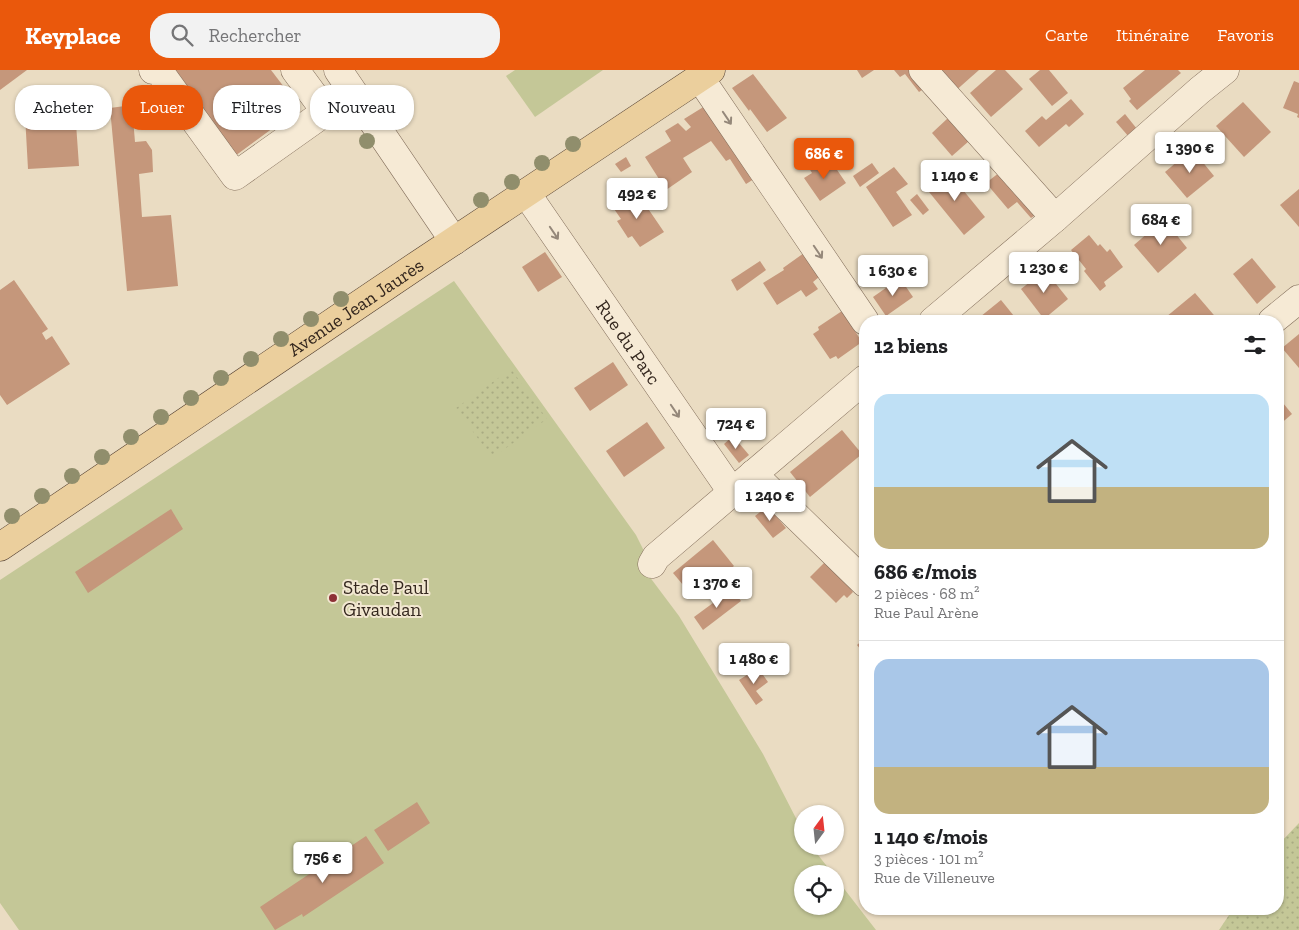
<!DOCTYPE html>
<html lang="fr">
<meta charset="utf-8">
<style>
:root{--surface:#fff;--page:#f2f2f2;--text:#202124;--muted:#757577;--line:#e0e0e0;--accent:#ea580c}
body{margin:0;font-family:"Zilla Slab",serif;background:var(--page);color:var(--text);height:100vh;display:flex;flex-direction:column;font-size:19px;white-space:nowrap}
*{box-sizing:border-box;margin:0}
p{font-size:16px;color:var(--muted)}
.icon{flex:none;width:28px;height:28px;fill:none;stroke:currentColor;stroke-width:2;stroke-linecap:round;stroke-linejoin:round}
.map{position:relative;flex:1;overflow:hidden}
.drawer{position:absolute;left:859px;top:245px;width:425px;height:600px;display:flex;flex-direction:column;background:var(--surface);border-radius:20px;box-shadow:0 1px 4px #0004}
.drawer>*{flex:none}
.guide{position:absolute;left:15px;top:15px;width:475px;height:45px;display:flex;gap:10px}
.needle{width:32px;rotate:15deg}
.fabs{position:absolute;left:794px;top:735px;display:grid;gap:10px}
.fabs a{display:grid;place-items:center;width:50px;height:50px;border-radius:50%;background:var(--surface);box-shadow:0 1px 4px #0004;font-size:25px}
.price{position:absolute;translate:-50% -42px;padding:0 11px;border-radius:5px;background:#fff;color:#222;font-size:16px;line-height:32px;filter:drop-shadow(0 1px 2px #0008)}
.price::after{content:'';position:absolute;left:50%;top:30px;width:15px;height:11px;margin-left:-8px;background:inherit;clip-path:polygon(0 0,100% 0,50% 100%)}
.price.current{background:var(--accent);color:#fff}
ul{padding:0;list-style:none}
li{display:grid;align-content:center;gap:10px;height:265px;padding:0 15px}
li+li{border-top:1px solid var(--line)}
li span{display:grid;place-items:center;height:155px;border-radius:15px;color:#555}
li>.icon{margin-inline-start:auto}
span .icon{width:90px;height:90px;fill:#fffc;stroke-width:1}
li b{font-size:21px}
h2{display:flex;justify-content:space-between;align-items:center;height:60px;padding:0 15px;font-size:21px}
.pill{padding:0 18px;border-radius:20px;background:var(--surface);box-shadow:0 1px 4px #0004;font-size:18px;line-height:45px}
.pill.current{background:var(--accent);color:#fff}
header{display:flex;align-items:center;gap:30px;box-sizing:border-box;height:70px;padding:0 25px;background:var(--accent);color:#fff}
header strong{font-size:24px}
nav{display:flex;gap:28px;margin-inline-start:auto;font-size:18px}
.search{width:350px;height:45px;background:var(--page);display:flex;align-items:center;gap:12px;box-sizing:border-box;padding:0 18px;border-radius:20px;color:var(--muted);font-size:19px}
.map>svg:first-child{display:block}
</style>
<header>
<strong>Keyplace</strong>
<div class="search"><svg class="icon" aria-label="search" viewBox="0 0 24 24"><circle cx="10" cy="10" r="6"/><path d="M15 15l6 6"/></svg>Rechercher</div>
<nav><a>Carte</a><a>Itinéraire</a><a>Favoris</a></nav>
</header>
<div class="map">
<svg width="1299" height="860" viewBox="0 0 1299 860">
<defs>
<pattern id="park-dots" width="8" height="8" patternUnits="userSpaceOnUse" patternTransform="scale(1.25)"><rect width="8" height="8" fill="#c4c797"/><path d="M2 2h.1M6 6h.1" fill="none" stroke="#a9ab82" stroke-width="1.8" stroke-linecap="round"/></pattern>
</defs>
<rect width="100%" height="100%" fill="#eadcc2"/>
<!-- grass -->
<g fill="#c4c797">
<path d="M515,0H603L535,47L506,6Z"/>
<path d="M454,211L636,465L648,489L643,498L679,546L763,684L802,760V776H811L833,804H802V836H835V807L876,860H19L0,833V510Z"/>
</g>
<!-- park -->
<g fill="url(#park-dots)">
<path d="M511,299L547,349L492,388L456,338Z"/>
<path d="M1299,753V860H1219L1233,839H1278V775Z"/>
</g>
<!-- building -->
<g fill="#c5977b">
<path d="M0,0H27L0,20Z"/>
<path d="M173,0H271L300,38L235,86Z"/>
<path d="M857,0H874L862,8Z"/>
<path d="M894,0H910L925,18L919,22L905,4L900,7Z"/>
<path d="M933,0H979L953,23Z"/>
<path d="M996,0H1005L1023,19L991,47L970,23Z"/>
<path d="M1040,0H1049L1068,23L1052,36L1029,9Z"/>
<path d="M1145,0H1178L1181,3L1137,40L1129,31L1131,29L1123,18Z"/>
<path d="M753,4L787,48L767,62L750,39L749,41L732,18Z"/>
<path d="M1294,11L1299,13V48L1297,47L1298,44L1283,38Z"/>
<path d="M49,25V27L74,25L79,96L28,99L24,27Z"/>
<path d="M1071,29L1084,44L1069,57L1066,54L1039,77L1025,61L1042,46L1046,50Z"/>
<path d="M1243,32L1271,62L1244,87L1216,56Z"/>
<path d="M125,36L133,48L135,72L146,71L152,80L153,102L139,104L142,147L171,145L178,216L127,221L110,38Z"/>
<path d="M705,36L754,109L746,114L730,89L726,91L711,71L683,88L692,102L666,120L645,87L671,71L665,61L678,53L686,61L691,57L684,49Z"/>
<path d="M1125,44L1137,59L1129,67L1116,52Z"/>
<path d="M948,48L969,71L952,86L932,63Z"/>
<path d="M1192,79L1214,106L1187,128L1165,102Z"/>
<path d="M626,87L631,96L621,102L615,94Z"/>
<path d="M820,91L824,95L831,91L846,113L820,131L804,108L812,103L809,98Z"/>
<path d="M872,93L879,103L860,117L853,106Z"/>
<path d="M894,97L908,114L896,122L912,145L893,157L866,117Z"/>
<path d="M946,99L985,147L964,165L925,117Z"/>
<path d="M1000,102L1037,144L1031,148L1017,132L1008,139L986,113Z"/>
<path d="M1299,119V157L1280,135Z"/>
<path d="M636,121L664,162L640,177L632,166L628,168L617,151L621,149L612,136Z"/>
<path d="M917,124L929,140L923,145L910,130Z"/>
<path d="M1164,149L1187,178L1158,203L1134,175Z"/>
<path d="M1089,165L1098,176L1100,174L1107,182L1110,179L1123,197L1104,212L1106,216L1100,221L1084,201L1086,199L1071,180Z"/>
<path d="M545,182L562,207L538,222L522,197Z"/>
<path d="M804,183L819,207L813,212L818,219L806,227L801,220L777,235L763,213L784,200L783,198Z"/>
<path d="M1252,188L1276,217L1257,234L1233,204Z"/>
<path d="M760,191L766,200L737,221L731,210Z"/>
<path d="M1045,200L1068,229L1044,249L1021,219Z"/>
<path d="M900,208L913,227L886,246L873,227Z"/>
<path d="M14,210L48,259L42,263L46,270L52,266L70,294L7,335L0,325V220Z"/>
<path d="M1195,223L1219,251H1170L1166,247Z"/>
<path d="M1001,230L1018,251H975Z"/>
<path d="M842,241L862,272L838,289L836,286L830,289L813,264L819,260L818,257Z"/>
<path d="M1299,264V298L1282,278Z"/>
<path d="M613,292L628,315L590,341L574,318Z"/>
<path d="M1278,327L1292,344L1278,356Z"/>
<path d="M647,352L665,378L624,407L606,381Z"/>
<path d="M842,360L862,384L810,427L790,402Z"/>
<path d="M733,366L749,385L739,393L724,374Z"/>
<path d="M768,436L786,458L773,468L755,446Z"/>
<path d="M171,439L183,459L88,523L75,502Z"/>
<path d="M713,470L734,496L694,528L673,503Z"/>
<path d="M830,487L856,513L850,518L853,522L847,528L844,525L836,533L810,507Z"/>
<path d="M732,519L741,531L703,560L694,547Z"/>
<path d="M865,568V585L857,575Z"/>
<path d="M758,598L768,612L756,621L763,630L756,635L739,610Z"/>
<path d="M417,732L430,753L388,781L374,760Z"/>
<path d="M366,766L384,793L303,847L302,844L275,860L260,837Z"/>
</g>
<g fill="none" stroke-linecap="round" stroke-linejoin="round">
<defs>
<g id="minor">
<path d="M153,0L159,1L235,106L338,33L362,35"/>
<path d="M295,0L326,42"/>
<path d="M338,0L454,171"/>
<path d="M923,0L1055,148"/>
<path d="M700,8L865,251"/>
<path id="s1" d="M526,123L732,422"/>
<path d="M933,251L1055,148L1200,20L1225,0"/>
<path d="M1272,251L1299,229"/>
<path d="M753,404L865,513"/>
<path d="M652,494L656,487L865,309"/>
</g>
<g id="major">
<path id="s2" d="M0,477L419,194L711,0"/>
</g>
</defs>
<!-- minor casing -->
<use href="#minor" stroke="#836e5b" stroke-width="29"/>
<!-- major casing -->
<use href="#major" stroke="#513d2f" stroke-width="29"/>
<!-- minor -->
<use href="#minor" stroke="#f6ead5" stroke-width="28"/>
<!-- major -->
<use href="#major" stroke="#ebcf9d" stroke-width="28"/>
</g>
<!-- trees -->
<g fill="#908e6c">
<circle cx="367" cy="71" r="8"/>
<circle cx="573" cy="74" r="8"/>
<circle cx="542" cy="93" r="8"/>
<circle cx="512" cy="112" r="8"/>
<circle cx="481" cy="130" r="8"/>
<circle cx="341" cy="229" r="8"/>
<circle cx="311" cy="249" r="8"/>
<circle cx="281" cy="269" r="8"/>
<circle cx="251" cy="289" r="8"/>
<circle cx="221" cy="308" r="8"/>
<circle cx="191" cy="328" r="8"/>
<circle cx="161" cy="347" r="8"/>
<circle cx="131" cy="367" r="8"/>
<circle cx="102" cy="387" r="8"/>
<circle cx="72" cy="406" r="8"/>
<circle cx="42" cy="426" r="8"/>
<circle cx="12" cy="446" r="8"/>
</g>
<!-- one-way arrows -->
<defs><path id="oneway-shaft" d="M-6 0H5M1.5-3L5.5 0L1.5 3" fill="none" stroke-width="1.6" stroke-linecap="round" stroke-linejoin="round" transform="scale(1.25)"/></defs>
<g stroke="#95887a">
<use href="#oneway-shaft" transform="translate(727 48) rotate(56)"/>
<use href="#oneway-shaft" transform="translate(554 163) rotate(56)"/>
<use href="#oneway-shaft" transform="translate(818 182) rotate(56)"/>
<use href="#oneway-shaft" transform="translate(675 341) rotate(56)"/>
</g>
<!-- markers -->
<circle fill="#8d3035" stroke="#f2e7d1" stroke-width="2" cx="333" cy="528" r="5"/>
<g text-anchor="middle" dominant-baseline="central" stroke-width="4" stroke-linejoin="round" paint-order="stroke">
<!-- street labels -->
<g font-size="19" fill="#34271e" stroke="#f2e7d1">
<text stroke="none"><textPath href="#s2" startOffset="429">Avenue Jean Jaurès</textPath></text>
<text stroke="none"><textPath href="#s1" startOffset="181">Rue du Parc</textPath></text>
</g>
<!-- poi labels -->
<g font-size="19" fill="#34271e" stroke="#f2e7d1" text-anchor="start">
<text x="343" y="517">Stade Paul<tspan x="343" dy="22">Givaudan</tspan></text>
</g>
</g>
</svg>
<div class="fabs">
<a><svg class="needle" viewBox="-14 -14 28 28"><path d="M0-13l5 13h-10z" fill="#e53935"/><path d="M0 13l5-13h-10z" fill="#757577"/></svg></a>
<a><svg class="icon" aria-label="locate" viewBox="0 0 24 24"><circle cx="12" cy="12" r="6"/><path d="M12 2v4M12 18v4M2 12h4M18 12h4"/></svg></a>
</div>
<b class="price" style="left:1190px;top:104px">1 390 €</b>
<b class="price current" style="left:824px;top:110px">686 €</b>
<b class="price" style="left:955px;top:132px">1 140 €</b>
<b class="price" style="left:637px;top:150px">492 €</b>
<b class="price" style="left:1161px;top:176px">684 €</b>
<b class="price" style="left:1044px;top:224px">1 230 €</b>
<b class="price" style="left:893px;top:227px">1 630 €</b>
<b class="price" style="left:736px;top:380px">724 €</b>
<b class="price" style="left:770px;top:452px">1 240 €</b>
<b class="price" style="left:717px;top:539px">1 370 €</b>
<b class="price" style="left:754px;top:615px">1 480 €</b>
<b class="price" style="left:323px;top:814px">756 €</b>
<div class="guide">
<a class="pill">Acheter</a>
<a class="pill current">Louer</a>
<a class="pill">Filtres</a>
<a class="pill">Nouveau</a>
</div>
<section class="drawer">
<h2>12 biens<svg class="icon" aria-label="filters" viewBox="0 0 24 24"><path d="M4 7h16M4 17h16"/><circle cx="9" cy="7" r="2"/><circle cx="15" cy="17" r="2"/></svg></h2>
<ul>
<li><span style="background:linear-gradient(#bfe0f5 60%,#c2b280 0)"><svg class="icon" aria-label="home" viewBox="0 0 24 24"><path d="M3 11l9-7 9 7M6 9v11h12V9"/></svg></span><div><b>686 €/mois</b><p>2 pièces · 68 m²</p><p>Rue Paul Arène</p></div></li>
<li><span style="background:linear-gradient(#a9c7e8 70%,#c2b280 0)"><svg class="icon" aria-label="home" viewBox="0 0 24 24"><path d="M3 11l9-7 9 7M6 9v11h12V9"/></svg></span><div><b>1 140 €/mois</b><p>3 pièces · 101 m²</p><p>Rue de Villeneuve</p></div></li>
</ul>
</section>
</div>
